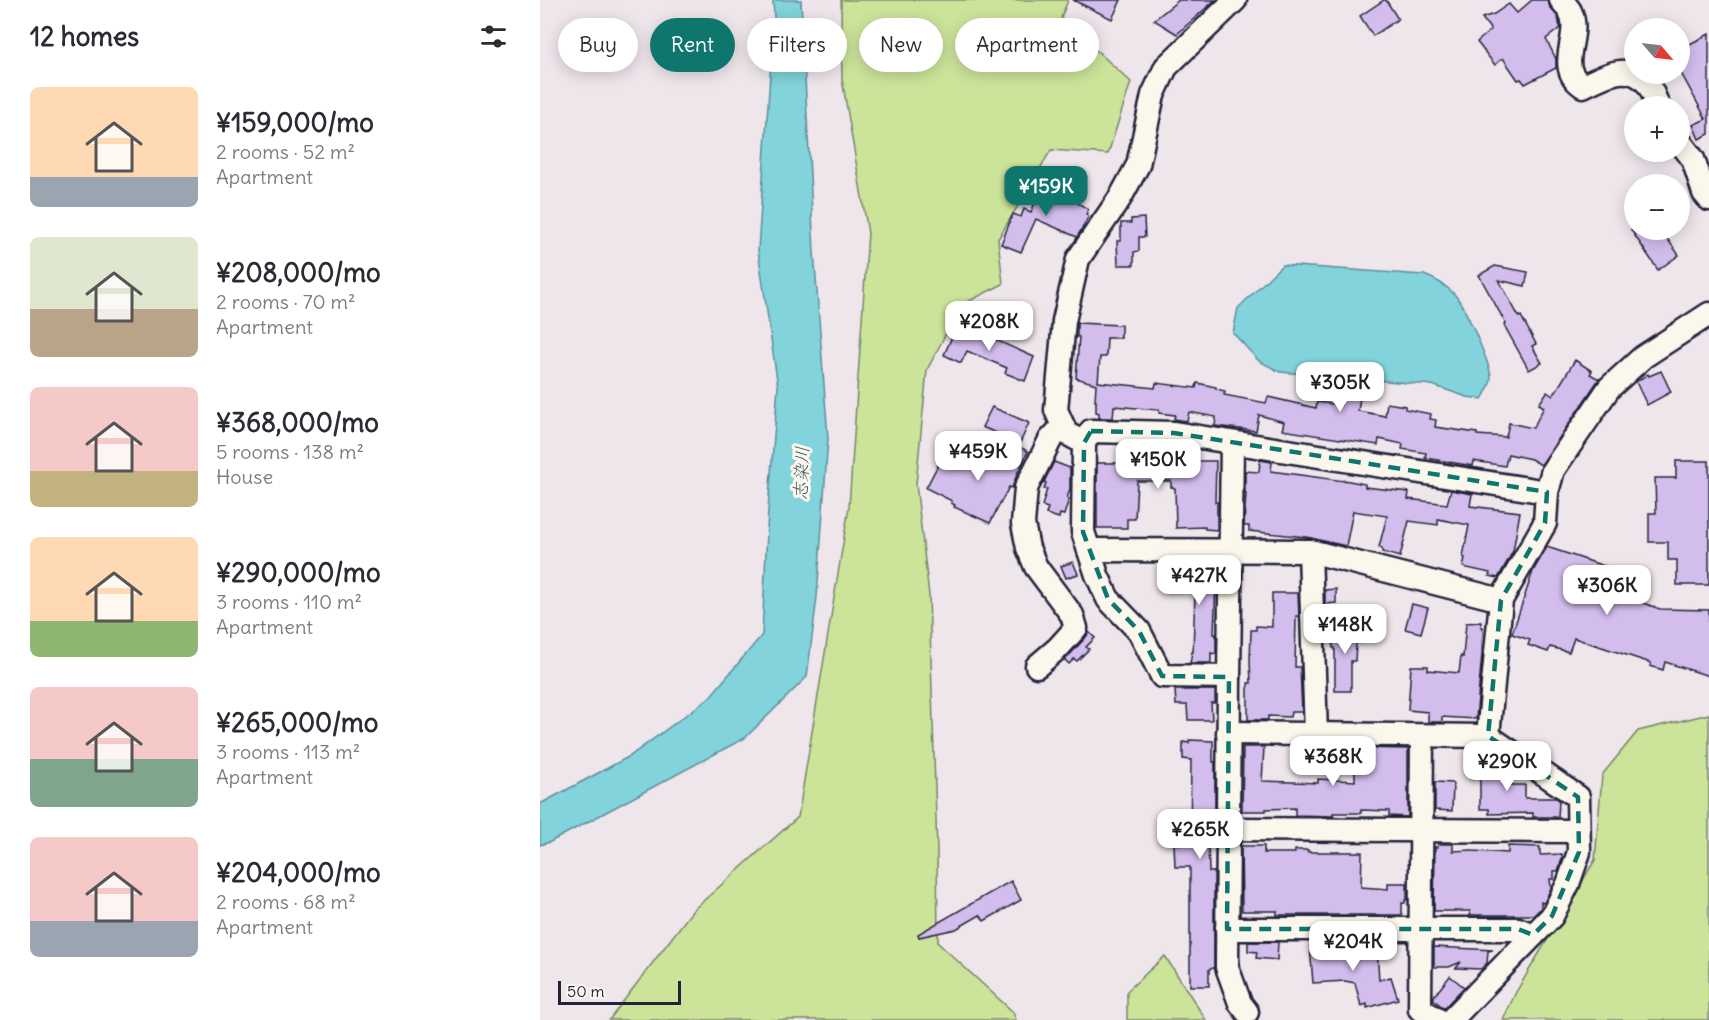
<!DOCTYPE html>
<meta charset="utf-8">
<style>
:root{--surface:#fff;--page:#f7f7f7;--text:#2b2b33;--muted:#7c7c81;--accent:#0f766e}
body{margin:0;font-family:Delius,"Klee One",sans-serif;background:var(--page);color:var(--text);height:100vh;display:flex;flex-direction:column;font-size:22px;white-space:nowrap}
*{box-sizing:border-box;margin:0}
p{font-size:20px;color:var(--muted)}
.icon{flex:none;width:33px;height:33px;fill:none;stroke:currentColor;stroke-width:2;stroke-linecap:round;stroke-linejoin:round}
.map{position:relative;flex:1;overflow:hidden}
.side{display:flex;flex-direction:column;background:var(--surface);width:540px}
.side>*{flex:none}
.banner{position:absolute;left:18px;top:18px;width:570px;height:54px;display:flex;gap:12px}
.needle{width:39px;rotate:118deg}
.fabs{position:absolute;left:1084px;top:18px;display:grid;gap:12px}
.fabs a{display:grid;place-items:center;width:66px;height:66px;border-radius:50%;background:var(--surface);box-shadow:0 3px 15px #0003;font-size:30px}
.scale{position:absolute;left:18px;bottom:15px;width:123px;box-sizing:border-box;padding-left:6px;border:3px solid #22223b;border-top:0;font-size:16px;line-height:21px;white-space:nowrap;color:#22223b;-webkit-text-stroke:4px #fbf7ec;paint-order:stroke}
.price{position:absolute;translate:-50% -51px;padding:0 14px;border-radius:12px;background:#fff;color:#222;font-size:20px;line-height:39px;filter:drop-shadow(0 2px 3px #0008)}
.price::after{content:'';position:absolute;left:50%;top:36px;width:18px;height:14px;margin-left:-9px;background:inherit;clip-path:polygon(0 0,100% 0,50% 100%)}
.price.selected{background:var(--accent);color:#fff}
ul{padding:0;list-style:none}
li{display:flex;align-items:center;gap:18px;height:150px;padding:0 30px}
li span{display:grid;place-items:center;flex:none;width:168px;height:120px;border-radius:9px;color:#555}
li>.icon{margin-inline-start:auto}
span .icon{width:72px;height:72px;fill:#fffc;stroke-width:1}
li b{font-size:26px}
h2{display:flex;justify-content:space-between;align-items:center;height:72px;padding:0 30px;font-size:26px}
.tag{padding:0 21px;border-radius:27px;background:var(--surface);box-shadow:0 3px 15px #0003;font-size:21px;line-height:54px}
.tag.selected{background:var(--accent);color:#fff}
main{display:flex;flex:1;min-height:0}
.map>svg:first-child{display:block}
</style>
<main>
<section class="side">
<h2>12 homes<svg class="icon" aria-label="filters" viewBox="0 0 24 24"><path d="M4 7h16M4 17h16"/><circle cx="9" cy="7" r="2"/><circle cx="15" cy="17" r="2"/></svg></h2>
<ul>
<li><span style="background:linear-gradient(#ffd9b3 75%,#9aa5b1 0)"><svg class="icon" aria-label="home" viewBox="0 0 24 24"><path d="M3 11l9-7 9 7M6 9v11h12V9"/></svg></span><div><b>¥159,000/mo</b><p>2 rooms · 52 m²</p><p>Apartment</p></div></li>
<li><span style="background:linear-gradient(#dfe7d0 60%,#b9a48a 0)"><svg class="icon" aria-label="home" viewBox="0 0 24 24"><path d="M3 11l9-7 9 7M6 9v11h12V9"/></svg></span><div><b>¥208,000/mo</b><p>2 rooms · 70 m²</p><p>Apartment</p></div></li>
<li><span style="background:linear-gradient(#f6c9c9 70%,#c2b280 0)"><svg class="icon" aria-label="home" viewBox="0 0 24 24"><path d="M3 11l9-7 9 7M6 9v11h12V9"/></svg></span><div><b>¥368,000/mo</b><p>5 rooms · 138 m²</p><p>House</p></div></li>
<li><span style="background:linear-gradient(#ffd9b3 70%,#8fb573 0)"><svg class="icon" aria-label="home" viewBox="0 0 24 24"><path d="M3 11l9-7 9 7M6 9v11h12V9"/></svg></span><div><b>¥290,000/mo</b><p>3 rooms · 110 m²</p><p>Apartment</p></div></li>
<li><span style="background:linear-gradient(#f6c9c9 60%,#7fa58c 0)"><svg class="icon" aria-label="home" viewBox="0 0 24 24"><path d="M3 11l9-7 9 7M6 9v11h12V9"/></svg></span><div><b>¥265,000/mo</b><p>3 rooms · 113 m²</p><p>Apartment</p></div></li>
<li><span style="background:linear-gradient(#f6c9c9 70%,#9aa5b1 0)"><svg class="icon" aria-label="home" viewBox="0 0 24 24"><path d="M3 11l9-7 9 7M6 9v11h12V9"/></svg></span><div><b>¥204,000/mo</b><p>2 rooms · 68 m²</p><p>Apartment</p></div></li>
</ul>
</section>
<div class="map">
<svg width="1169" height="1020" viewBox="0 0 1169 1020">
<rect width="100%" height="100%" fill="#efe6ec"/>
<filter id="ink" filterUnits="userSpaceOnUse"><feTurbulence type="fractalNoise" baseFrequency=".0167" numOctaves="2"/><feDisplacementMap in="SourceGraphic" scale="12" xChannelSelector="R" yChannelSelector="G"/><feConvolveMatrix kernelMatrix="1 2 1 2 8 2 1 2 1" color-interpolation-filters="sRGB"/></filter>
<g filter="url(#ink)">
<!-- green -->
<g fill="#cbe49a" stroke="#76836a" stroke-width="1.5">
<path d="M301,0H528L521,18L591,82L568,154L511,150L458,239L463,284L421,305L387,370L376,484L389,595L397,851L398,943L473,1012L476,1020H69L153,910L258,817L309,507L328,233L302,79Z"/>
<path d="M1169,714V1020H963L976,992L1055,860L1062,775L1098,731Z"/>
<path d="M625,956L666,1020H587V991Z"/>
</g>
<!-- water -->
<g fill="#82d3db" stroke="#5c8c9b" stroke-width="1.5">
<path d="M233,0H261L274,252L288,438L277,597L267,677L205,738L10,842L0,845V804L90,756L169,698L222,635L228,509L238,387L218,250L234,17Z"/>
<path d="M742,265L884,275C895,279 907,286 915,295C925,306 950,364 951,377C951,386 946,392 942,399L927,397L892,385L740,372L719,361L693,333L698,308Z"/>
</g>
<!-- building -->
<g fill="#d3bdec" stroke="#22223b" stroke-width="1.5">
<path d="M533,0H581L572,19Z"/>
<path d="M639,0H675L637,34L614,20Z"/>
<path d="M844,0H846L858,19L833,36L820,16Z"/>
<path d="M992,0H1008L1010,8L1018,17L1020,28L1006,39L1016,59V68L985,84L981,79L978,80L963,58L955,65L937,42L951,30L942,18L954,14L969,4L977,13Z"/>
<path d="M1169,34V134L1159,139L1153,125L1166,119L1140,71V49Z"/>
<path d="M504,182L520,189L519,192L548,209L546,215L549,216L537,237L496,219L481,252L461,244L473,214L481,217L484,209L491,212Z"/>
<path d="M604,218L605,237H599V251L594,252V265H578L577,241H581V223H591V219Z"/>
<path d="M1091,230H1121L1139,255L1118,270Z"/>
<path d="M955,266L988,272L985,286L959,280L979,317L981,316L996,344L992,346L1002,363L989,370L964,325L966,324L939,275Z"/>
<path d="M537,323L581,325V338H567L566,357H560L558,382L615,388L616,383L656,388L657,383L676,387V389L685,391L684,395L726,403L728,397L776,408L777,402L801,405L803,395L820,398L818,411L845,416L847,403L865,406V409L891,414L890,419L896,420L895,427L937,433V435L966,437L969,423L993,428L1004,407L999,404L1007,392L1013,396L1035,360L1052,371L1050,374L1059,379L1001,465L991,459L968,454L965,466L934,461L933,466L885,458L886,453L862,449L863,444L839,439L838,445L742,430L744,422L719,415L716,431L675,426L676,417L649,412L647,421L634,419L635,415L619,413V410L574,406L573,418H559V413L556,412V401H555L556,384L536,378L539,337H537Z"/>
<path d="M422,325L494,357L485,381L465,373L467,368L427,351L421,363L404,355L415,330L419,332Z"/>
<path d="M1121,371L1131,392L1107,405L1096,382L1108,374L1109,376Z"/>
<path d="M452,407L489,423L480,443L442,427Z"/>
<path d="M470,443L488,451L477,474L472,488L469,487L450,523L414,507L415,505L411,503L412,501L386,488L398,465L401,466L403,464L405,465L407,462L420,469L430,449L460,464Z"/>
<path d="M604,448H625V461L655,462V461H676L675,502H677V530L665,529V527L636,528L635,488L631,487V481H597L595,519H587V528H557V463H600V461H604Z"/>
<path d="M720,460L732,462L731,471L804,481V480L825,484V487L869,492L868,499L907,504L911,490L932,494L930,506L980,512L973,551L958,578L949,576L950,573L923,567L925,558L923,557L929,525L898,519V525L869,521L860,557L842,552V548L839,547L847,516L813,511L806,546L766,537L709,531V526H704L706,493H705V471L719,472Z"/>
<path d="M1136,461H1169V585H1137V560H1128V542H1109V513H1116L1115,478H1136Z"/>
<path d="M514,462L530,468V489L527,498L529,499L524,515L520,514L519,518L506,514L508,508L502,506L507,489H504L506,483L504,482Z"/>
<path d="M1007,547L1070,568L1079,579L1080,595L1120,609L1169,610V676L1125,662L1123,670L1110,666L1111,663L1034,638L1029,652L1010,647L1008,652L988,645L990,640L972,634L993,571Z"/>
<path d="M533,562L538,574L526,578L521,566Z"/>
<path d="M653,564H675L676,580L674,634H676V654L671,653V663H650L652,652H653L655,592H624V573H630V571H653Z"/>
<path d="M796,589V603L785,604V590Z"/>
<path d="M732,593H758L759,616H756L755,667H760L762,712H751L750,717L728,716V720H708V683H711L710,662L711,630H716V626L732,627Z"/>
<path d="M872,604L888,608L881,633L865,629Z"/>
<path d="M941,622V627H943L942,654L936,719L902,717V722H888V712L868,710L871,666H888V670L919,673L921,656L923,657L926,623Z"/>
<path d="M796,626L821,627L820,643H816L815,661H811V691H795V648H793V629H796Z"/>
<path d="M549,632L555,638L546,647L549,649L537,661L534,659L529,664L525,660L546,637Z"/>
<path d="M635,690H675V703H671L672,720H648L647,705H636Z"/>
<path d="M649,740L673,741V762H675V814H669L668,841L669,872H674V968L669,969V986H650V867H635L634,844H650L651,760L643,759V742L649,743Z"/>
<path d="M703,747H724L722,781L778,783V779L815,781V748L868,749V817L849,816V811L821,810V813H793V816L755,815V808L726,809V811H702Z"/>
<path d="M931,756L955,757L964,763L963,785H985V798H1016L1019,800L1018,817H993V813L949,814V809H940V779H930Z"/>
<path d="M895,782L913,783L912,811L895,810Z"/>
<path d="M898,844H913V851L932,850V851L968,853V846L1000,847V855L1022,854V859L1018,871H1014V879H1010L1011,888L1004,903L1001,902V908L994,915H930V911H894L895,847H898Z"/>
<path d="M701,846H724V853H755V850H768V852H822L821,887L848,889V883H867V900H865V903H862V915H737V911H702Z"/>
<path d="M471,881L481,900L444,921L440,915L416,929L379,937L378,934Z"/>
<path d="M708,942H738L737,960L716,958L717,952L708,951Z"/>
<path d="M795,944V951L837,948L839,980L851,977L858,999L827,1008V1004L821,1006L815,983L805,981L773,983L770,946Z"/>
<path d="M894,947L935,949L953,950L948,951L947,963L941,969L916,968L921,962L909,967H894Z"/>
<path d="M910,976L924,987L904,1008L894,1000V996Z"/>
</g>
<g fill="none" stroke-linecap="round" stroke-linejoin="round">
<defs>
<g id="minor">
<path d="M1021,0C1023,3 1028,7 1030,11C1043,37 1013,66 1043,86C1063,77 1086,62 1105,81C1111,86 1115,99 1118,106"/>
<path d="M1140,142L1153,159L1164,193L1169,199"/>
<path d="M544,443L526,433L516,410L524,321L538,259L580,198L598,165L613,95L626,67L695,0"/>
<path d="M692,443L689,677L687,967L700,1003L707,1012"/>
<path d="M1007,492L1013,470L1069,388L1103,357L1169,314"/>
<path d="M549,550L770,551L961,600"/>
<path d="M770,551L776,735"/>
<path d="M497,666L518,648L536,628L532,615L496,567L488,548L483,524L486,488L510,440L523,426"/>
<path d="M689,677L622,676L599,631L568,599L557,575L543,532L544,443L551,431L634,433L1007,492L1005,523L961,600L948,736L1038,797L1039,852L1028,884L1012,916L911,1020"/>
<path d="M688,733L948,736"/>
<path d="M882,736L880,1009L898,1020"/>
<path d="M688,829L1038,831"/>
<path d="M687,929H978L993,935"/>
</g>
</defs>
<!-- minor casing -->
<use href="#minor" stroke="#22223b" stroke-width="27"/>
<!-- minor -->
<use href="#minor" stroke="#fbf7ec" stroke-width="22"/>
</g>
</g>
<!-- marked area -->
<path fill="none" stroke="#0f766e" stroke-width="4.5" stroke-dasharray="12 8" stroke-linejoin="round" d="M551,431L634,433L1007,492L1005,523L961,600L948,736L1038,797L1039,852L1012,916L993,935L978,929H687L689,677L622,676L599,631L568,599L543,532L544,443Z"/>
<g text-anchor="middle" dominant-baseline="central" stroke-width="6" stroke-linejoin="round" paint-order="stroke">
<!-- water labels -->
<g font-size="18" font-style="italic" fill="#3f576b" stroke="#fbf7ec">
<text transform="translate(261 473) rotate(-88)">志染川</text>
</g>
</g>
</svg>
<div class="fabs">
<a><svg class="needle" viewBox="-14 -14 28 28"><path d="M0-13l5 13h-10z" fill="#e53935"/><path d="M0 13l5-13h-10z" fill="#7c7c81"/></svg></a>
<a>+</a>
<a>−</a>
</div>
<div class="scale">50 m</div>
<b class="price selected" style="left:506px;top:217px">¥159K</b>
<b class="price" style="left:449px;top:352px">¥208K</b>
<b class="price" style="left:800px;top:413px">¥305K</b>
<b class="price" style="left:438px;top:482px">¥459K</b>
<b class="price" style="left:618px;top:490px">¥150K</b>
<b class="price" style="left:659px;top:606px">¥427K</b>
<b class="price" style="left:1067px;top:616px">¥306K</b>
<b class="price" style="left:805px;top:655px">¥148K</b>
<b class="price" style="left:793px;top:787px">¥368K</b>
<b class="price" style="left:967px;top:792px">¥290K</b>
<b class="price" style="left:660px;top:860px">¥265K</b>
<b class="price" style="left:813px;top:972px">¥204K</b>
<div class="banner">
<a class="tag">Buy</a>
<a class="tag selected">Rent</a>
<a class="tag">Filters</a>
<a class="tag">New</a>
<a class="tag">Apartment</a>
</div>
</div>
</main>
